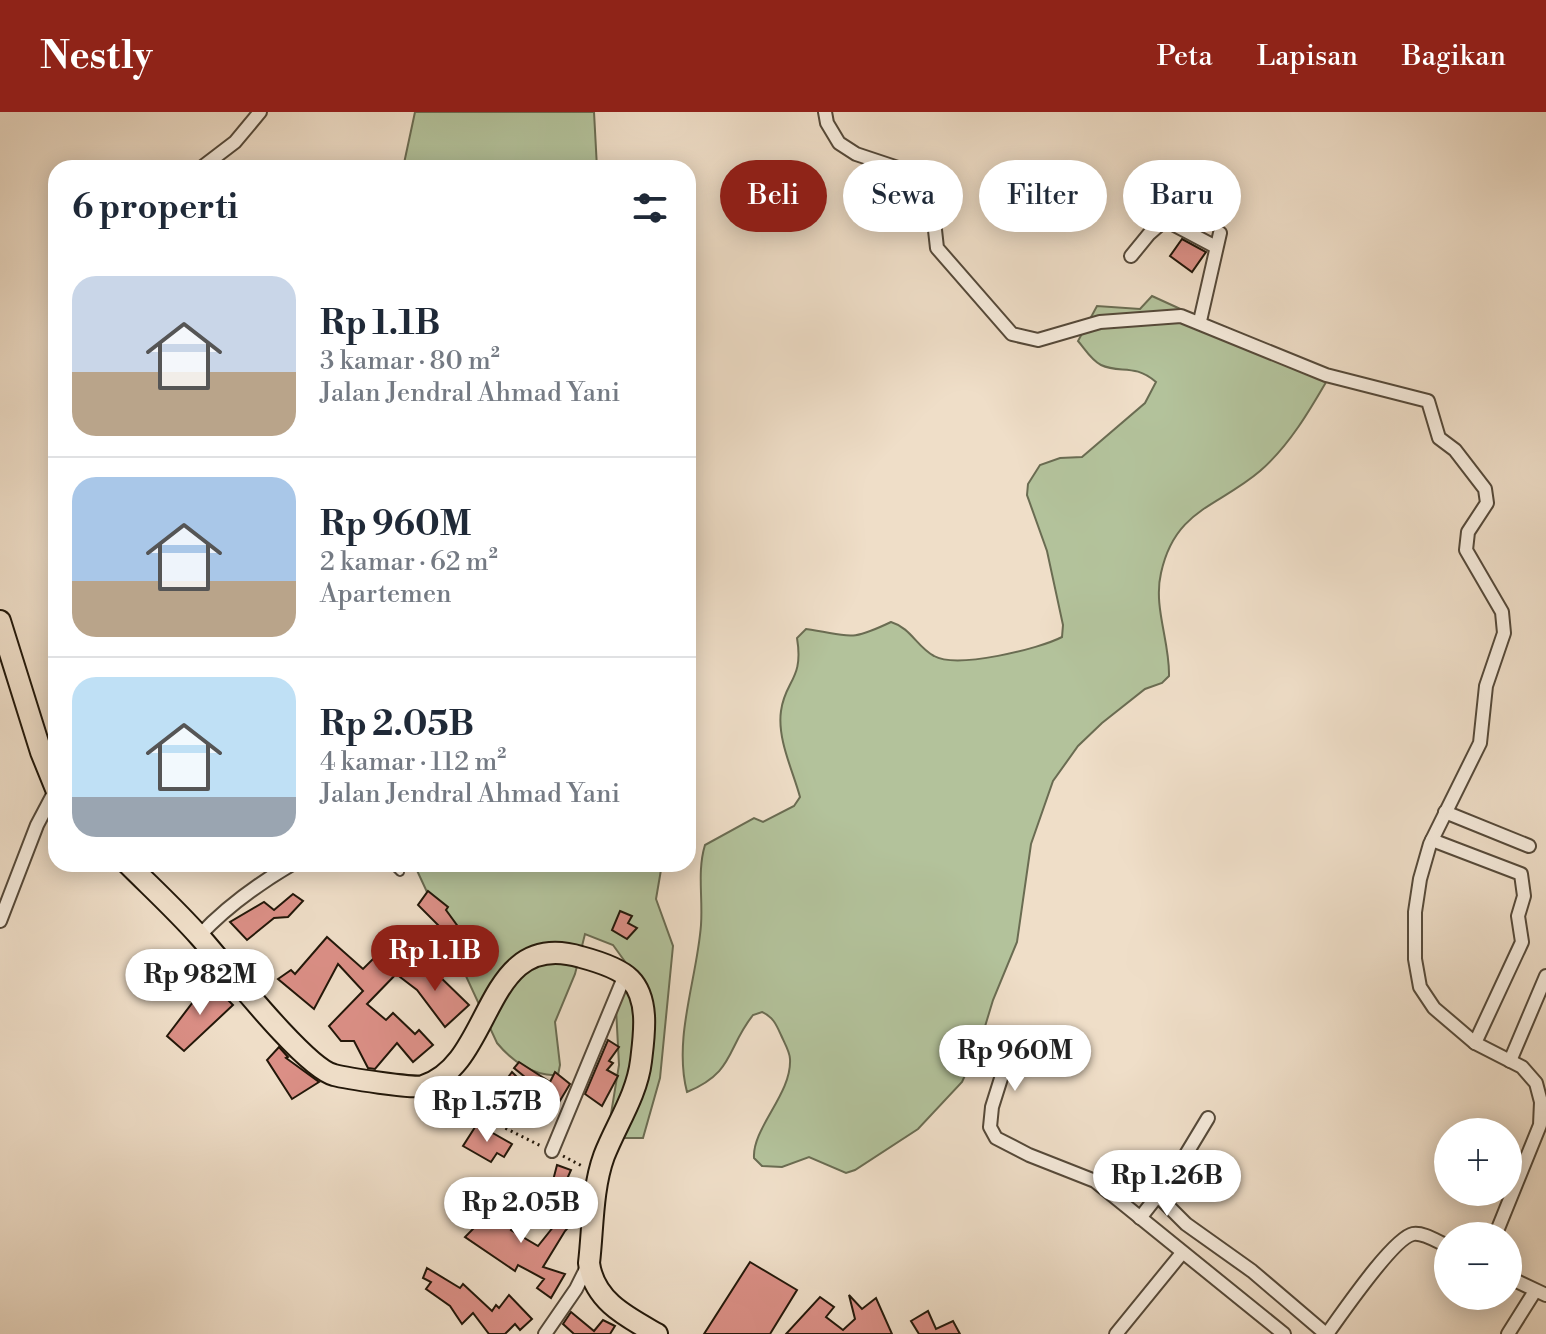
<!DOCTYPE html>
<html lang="id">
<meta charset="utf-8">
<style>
:root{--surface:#fff;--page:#f2f2f3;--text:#1f2937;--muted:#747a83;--line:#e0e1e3;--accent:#8f2418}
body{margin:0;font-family:"Libre Bodoni",serif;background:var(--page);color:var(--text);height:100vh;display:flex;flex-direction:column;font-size:30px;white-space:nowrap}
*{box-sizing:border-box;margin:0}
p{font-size:26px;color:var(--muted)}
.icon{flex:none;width:44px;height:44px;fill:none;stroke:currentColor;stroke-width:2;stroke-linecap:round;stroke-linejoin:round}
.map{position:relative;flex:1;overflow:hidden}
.details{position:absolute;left:48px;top:48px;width:648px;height:712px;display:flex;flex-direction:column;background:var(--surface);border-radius:24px;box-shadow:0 4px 20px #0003}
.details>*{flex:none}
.guide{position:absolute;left:720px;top:48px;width:706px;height:72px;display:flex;gap:16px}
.tools{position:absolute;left:1434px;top:1006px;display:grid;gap:16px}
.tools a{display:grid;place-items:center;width:88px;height:88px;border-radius:50%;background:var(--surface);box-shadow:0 4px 20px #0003;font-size:40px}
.price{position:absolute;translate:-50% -68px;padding:0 18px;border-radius:28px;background:#fff;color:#222;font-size:26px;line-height:52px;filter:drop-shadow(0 2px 4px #0008)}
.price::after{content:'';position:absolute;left:50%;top:48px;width:24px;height:18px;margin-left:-12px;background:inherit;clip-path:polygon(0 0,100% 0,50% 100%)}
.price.selected{background:var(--accent);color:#fff}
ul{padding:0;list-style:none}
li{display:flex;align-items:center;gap:24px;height:200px;padding:0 24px}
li+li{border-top:2px solid var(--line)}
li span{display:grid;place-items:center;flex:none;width:224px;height:160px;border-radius:24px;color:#555}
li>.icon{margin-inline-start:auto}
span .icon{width:96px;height:96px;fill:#fffc;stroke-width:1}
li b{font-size:34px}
h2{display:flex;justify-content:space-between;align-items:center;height:96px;padding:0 24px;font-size:34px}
.pill{padding:0 28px;border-radius:36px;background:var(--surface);box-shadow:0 4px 20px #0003;font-size:28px;line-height:72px}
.pill.selected{background:var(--accent);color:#fff}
header{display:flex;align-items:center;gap:48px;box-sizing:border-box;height:112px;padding:0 40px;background:var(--accent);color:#fff}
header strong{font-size:38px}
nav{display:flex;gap:44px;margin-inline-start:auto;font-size:28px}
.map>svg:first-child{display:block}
</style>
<header>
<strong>Nestly</strong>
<nav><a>Peta</a><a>Lapisan</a><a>Bagikan</a></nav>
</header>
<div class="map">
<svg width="1546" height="1222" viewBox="0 0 1546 1222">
<rect width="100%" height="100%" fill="#efdec8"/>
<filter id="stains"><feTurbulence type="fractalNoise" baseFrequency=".0025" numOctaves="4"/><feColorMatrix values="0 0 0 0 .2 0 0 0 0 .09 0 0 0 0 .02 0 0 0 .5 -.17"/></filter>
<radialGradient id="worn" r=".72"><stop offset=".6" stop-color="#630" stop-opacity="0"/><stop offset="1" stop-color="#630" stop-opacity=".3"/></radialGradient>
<!-- green -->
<g fill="#b3c29b" stroke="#6a6c52" stroke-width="2">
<path d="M415,0H594L597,56H403Z"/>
<path d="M1152,184L1329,265C1310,298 1289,334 1260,359C1218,395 1175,397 1161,461C1153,495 1170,530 1169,564L1162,571L1145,577L1102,611L1078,634L1053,669L1031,732L1017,830L993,888L980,931L962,970L918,1017L855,1058L846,1061L809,1045L782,1055L762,1054L754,1046C752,1016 792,982 790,947C790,940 784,930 781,923C776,912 773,905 762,900L753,903C726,937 735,960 687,980C673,926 697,867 701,813C703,786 697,759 705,733L754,706L763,710L794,694L800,685C793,659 777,627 781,599C785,568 804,568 797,526L806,517C850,523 847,531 891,510C911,516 917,535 934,544C957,557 1039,537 1062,525L1063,513L1047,439L1027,383L1028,372L1040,353L1060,346L1082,345L1145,291L1156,270C1134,251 1120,262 1101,253C1091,248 1085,237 1078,229L1097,194L1140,197Z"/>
<path d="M414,752H662L656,787L673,834L660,966L643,1026H621L610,1008L619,953L616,896L626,862V851L613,833L585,822L575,862L555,910L560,953L558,963C534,965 511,948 497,931Z"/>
</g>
<!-- building -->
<g fill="#db8f86" stroke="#221709" stroke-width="2">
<path d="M1182,127L1206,140L1192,160L1170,144Z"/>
<path d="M428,779L448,795L446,798L475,838L471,849L464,846L459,849L443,826L447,822L418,793Z"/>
<path d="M293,782L303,789L288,805L274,806L247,828L230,810L264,790L274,798Z"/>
<path d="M620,799L632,804L628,811L637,816L627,827L612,818Z"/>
<path d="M327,825L363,857L380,840L401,857L367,892L386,908L393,901L415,922L419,918L433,933L413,950L397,931L375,957L368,956L354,929H341L329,914L363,879L338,852L314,897L278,867L291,858L295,862Z"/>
<path d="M417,849L433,858L469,893L445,915L417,878L400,865Z"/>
<path d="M209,869L233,893L184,939L167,924Z"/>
<path d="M608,928L619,935L609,949L613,951L607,958L618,964L602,994L585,982Z"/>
<path d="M279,935L288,945L286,946L319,970L292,987L267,948Z"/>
<path d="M519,950L550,970L555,960L570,972L558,992L540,977L532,994L520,982L513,992L497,980L512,960L523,971L525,965L514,956Z"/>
<path d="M477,1012L512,1032L504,1045L497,1041L491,1050L463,1034Z"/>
<path d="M557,1053L571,1058L560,1083L550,1080Z"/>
<path d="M574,1089L581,1092L578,1109L575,1108L565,1119L543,1155L565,1162L551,1186L537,1176L544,1167L518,1153L515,1159L465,1125L477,1113L461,1102L467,1092L490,1106L514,1112L511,1118L538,1134Z"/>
<path d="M750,1150L797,1178L770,1222H704Z"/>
<path d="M427,1156L460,1176L463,1172L492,1199L496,1193L499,1196L509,1183L532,1207L520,1218L515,1212L505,1222H489L473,1201L462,1212L450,1194L426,1177L431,1170L423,1166Z"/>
<path d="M849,1183L862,1197L876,1186L892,1222H786L820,1185L834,1195L826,1205L843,1218L855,1207Z"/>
<path d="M928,1199L936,1217L953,1209L960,1222H919L911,1209Z"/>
<path d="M571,1200L594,1219L603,1208L615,1214L610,1222H574L563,1212Z"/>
</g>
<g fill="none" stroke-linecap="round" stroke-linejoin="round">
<defs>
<path id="service" d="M392,752L400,760"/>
<g id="minor">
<path d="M825,0L827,11L839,31L856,42L904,58L920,71L932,91L937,136L1012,222L1038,228L1100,210L1181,204L1326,263L1428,289L1439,326L1455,338L1485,377L1487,391L1468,420L1466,438L1502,500L1504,521L1486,574L1480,631L1430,732L1420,767L1415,800V847L1420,875L1434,896L1475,931L1522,955L1536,971L1541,990L1540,1013L1495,1124"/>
<path d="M201,56L235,30L260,0"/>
<path d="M1131,144L1149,122L1165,108L1216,135"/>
<path d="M1200,209L1220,121"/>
<path d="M1445,700L1529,734"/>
<path d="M1432,728L1521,762L1524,784L1518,804L1522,830L1475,931"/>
<path d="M0,809L37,713L56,677"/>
<path d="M199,824C226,795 258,772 292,752"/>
<path d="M1002,942L1003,960L992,995L990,1015L996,1026L1029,1043L1095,1069L1284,1222"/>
<path d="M1510,949L1546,864"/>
<path d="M552,1039L625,863"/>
<path d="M1158,1084L1186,1112L1252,1159L1326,1222"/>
<path d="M1140,1106L1173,1064L1208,1006"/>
<path d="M1508,1165L1546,1183"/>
<path d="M545,1222L576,1177L589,1151"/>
<path d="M1116,1222L1182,1141"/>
<path d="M1327,1222C1341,1203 1393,1126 1413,1122C1423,1120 1438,1130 1448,1134"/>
<path d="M1508,1222L1535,1179"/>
</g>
<g id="primary">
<path d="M0,509L41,640L56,677"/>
<path d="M128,752C152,776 178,800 200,825C224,852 305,956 334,963C345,966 415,977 423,974C495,952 482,815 581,845C596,849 619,856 630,867C650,887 644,924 641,949C637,983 616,1013 604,1044C592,1077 593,1117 589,1151C594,1189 627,1205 657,1222"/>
</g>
</defs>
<!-- service casing -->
<use href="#service" stroke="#554939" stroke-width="10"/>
<!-- minor casing -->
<use href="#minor" stroke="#554939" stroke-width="16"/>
<!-- primary casing -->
<use href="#primary" stroke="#221709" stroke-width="24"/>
<!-- path -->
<g stroke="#221709" stroke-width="3" stroke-dasharray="2 4" stroke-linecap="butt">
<path d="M441,984L541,1034"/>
<path d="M563,1044L584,1055"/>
</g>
<!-- service -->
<use href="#service" stroke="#f5eadb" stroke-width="6"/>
<!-- minor -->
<use href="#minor" stroke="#f5eadb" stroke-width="12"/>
<!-- primary -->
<use href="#primary" stroke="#efdec8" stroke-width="20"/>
</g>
<rect width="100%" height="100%" filter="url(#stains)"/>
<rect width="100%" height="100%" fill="url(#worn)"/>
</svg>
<div class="tools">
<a>+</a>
<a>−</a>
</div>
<b class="price selected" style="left:435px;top:881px">Rp 1.1B</b>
<b class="price" style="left:200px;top:905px">Rp 982M</b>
<b class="price" style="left:1015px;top:981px">Rp 960M</b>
<b class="price" style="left:487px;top:1032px">Rp 1.57B</b>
<b class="price" style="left:1167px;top:1106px">Rp 1.26B</b>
<b class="price" style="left:521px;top:1133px">Rp 2.05B</b>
<div class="guide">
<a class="pill selected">Beli</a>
<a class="pill">Sewa</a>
<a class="pill">Filter</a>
<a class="pill">Baru</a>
</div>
<section class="details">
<h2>6 properti<svg class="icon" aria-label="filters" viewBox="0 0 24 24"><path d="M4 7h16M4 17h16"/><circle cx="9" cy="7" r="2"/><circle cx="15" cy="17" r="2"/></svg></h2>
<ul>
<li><span style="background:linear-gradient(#c9d6e8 60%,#b9a48a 0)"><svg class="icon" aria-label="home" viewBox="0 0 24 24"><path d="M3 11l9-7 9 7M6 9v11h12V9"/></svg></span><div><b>Rp 1.1B</b><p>3 kamar · 80 m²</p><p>Jalan Jendral Ahmad Yani</p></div></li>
<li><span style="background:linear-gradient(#a9c7e8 65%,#b9a48a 0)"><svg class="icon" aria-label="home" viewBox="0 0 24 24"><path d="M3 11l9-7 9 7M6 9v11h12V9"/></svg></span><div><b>Rp 960M</b><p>2 kamar · 62 m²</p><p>Apartemen</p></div></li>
<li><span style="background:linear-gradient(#bfe0f5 75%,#9aa5b1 0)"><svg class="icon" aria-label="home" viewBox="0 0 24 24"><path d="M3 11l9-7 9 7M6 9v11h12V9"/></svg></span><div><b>Rp 2.05B</b><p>4 kamar · 112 m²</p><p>Jalan Jendral Ahmad Yani</p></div></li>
</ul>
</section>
</div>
